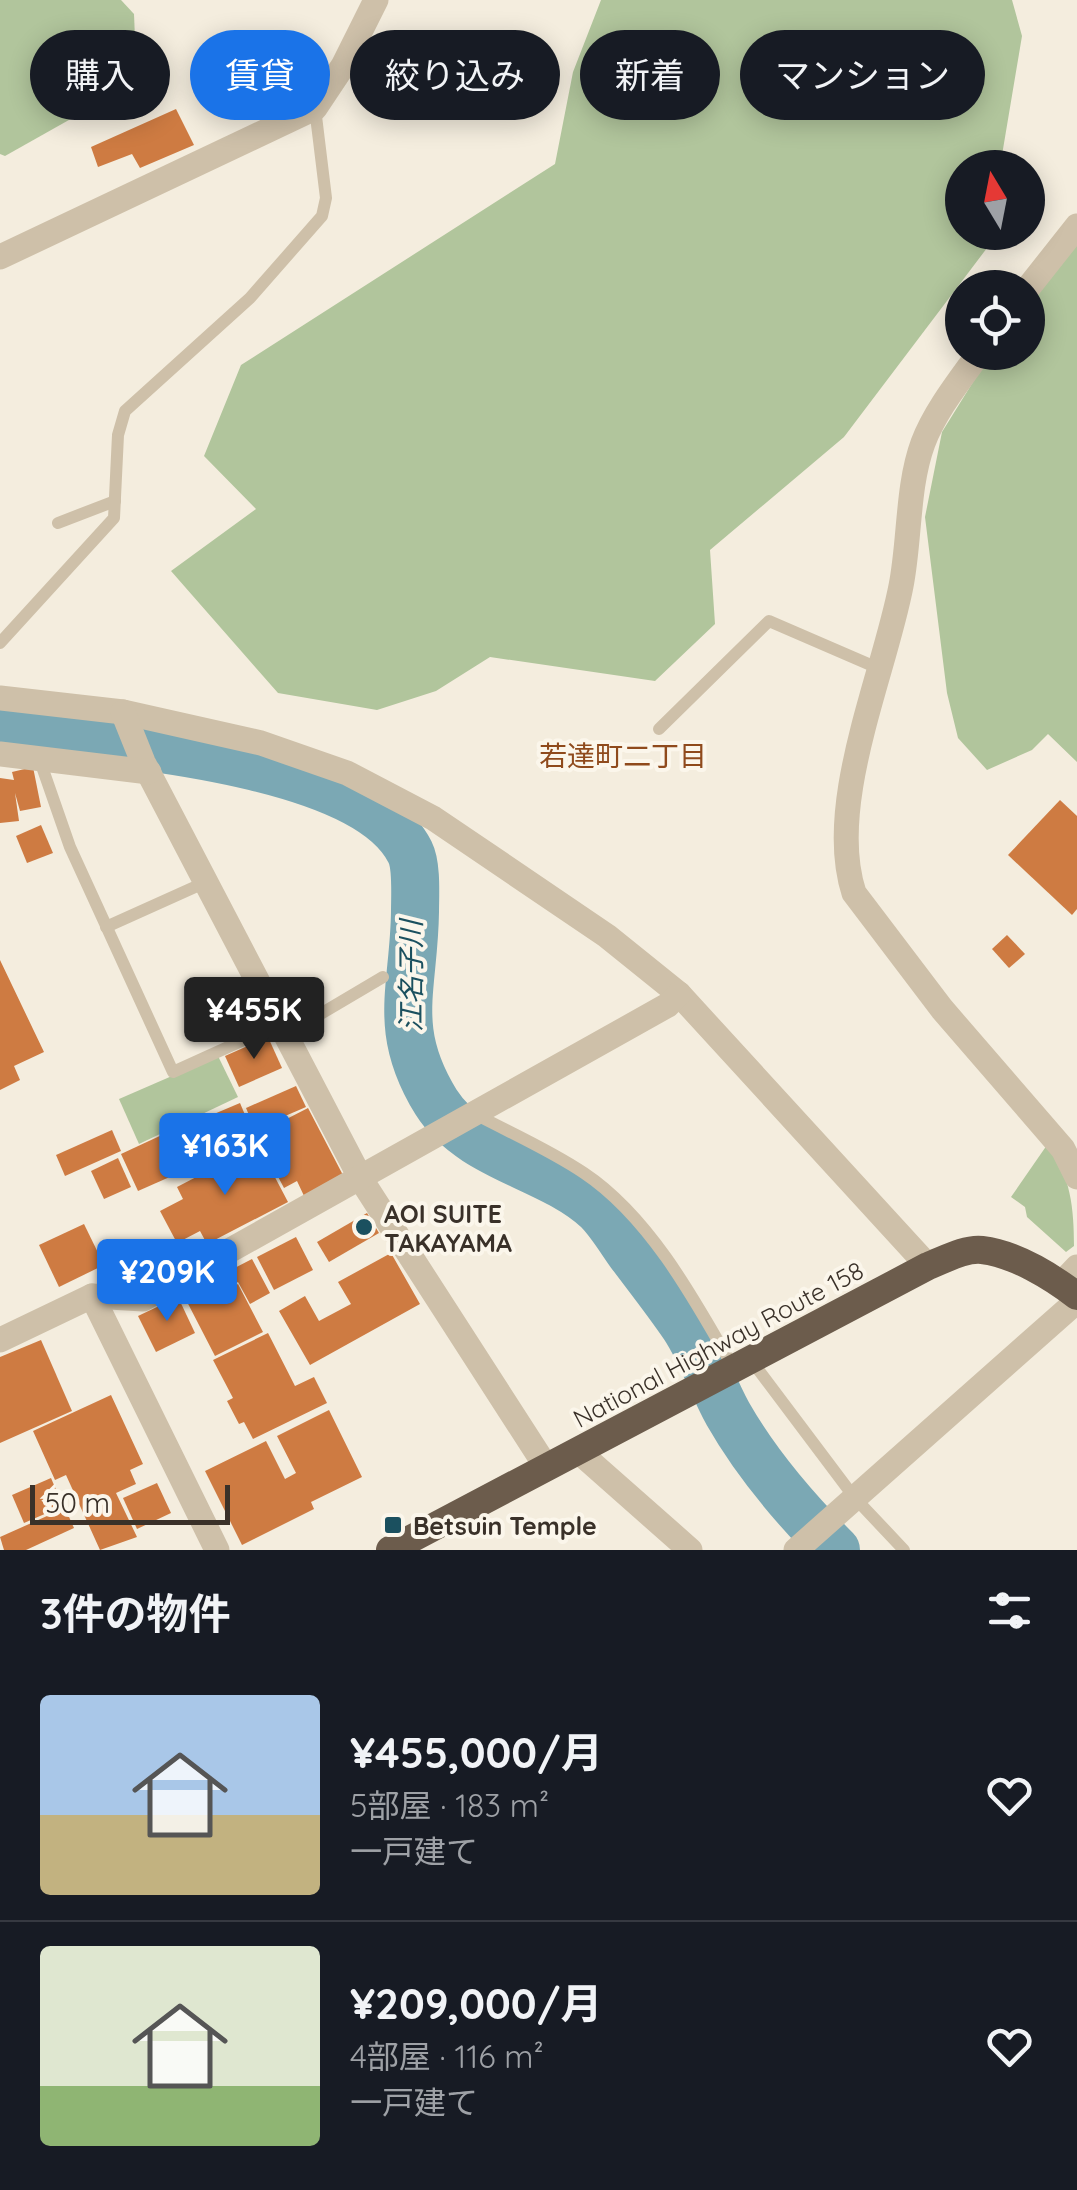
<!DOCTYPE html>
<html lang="ja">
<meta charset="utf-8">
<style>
:root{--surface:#171b24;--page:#242831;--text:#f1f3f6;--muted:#9ea1a6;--line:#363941;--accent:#1a73e8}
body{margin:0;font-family:Quicksand,"Noto Sans JP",sans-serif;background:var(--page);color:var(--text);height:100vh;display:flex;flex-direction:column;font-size:38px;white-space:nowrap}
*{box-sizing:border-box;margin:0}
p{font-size:32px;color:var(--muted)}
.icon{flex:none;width:55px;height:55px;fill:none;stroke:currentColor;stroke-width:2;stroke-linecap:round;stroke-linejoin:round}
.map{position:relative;height:1550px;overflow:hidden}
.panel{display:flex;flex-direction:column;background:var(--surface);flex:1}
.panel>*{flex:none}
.banner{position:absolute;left:30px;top:30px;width:1018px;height:90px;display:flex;gap:20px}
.needle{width:65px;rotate:350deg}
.fabs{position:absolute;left:945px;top:150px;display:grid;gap:20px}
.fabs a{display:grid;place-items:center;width:100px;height:100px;border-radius:50%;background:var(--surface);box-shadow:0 5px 25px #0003;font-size:50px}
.scale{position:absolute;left:30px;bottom:25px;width:200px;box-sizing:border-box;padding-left:10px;border:5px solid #3a3129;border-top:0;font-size:28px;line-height:35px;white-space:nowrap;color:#3a3129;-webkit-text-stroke:8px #fbf6eb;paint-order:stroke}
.price{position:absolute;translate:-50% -85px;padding:0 22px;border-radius:10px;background:var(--accent);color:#fff;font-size:32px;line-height:65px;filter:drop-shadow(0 2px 5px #0008)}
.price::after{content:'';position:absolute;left:50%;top:60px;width:30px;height:22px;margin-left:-15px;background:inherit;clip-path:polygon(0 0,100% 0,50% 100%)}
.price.on{background:#222;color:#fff}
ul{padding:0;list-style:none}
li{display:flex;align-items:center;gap:30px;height:250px;padding:0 40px}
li+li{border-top:2px solid var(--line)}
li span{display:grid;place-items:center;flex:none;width:280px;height:200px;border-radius:10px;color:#555}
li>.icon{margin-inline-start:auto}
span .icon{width:120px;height:120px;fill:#fffc;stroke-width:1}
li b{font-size:42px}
h2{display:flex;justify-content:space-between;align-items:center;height:120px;padding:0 40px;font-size:42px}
.tag{padding:0 35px;border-radius:45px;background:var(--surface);box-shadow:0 5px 25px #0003;font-size:35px;line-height:90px}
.tag.on{background:var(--accent);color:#fff}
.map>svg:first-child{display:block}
</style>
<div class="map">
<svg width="1077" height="1550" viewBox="0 0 1077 1550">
<rect width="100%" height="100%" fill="#f4edde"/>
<!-- green -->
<g fill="#b1c59c">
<path d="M0,0H121L134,14L136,63L92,107L5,156L0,154Z"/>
<path d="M601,0H1012L1022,36L1000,167L962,168V232L989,233L987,248L844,437L710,550L715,624L655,681L490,657L436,691L377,710L278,693L171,571L256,509L204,456L241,365L555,164L573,72Z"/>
<path d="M1070,245L1077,246V762L1048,734L1032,750L987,770L958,738L947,693L925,517L942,432L991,353L1028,352V300Z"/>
<path d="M218,1056L238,1097L139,1144L119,1099Z"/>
<path d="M1047,1145C1071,1174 1074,1210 1074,1246L1066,1252L1027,1217L1025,1207L1011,1197Z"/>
</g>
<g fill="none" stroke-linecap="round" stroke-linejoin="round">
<!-- river -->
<path stroke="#7ba8b4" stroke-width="48" d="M0,730C97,742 362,757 410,852C417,866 415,896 415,912C414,989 391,1029 436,1102C472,1159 551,1166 598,1210C610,1222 620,1239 630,1253C648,1277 667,1301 684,1326C702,1353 712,1385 728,1414C757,1465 795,1509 836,1550"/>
</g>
<!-- building -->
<g fill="#ce7b42">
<path d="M176,109L194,145L140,168L132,154L98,167L91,147Z"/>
<path d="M33,767L41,807L20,811L15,793L19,821L0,823V778L14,780L12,772Z"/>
<path d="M1060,800L1077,816V909L1072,915L1008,855Z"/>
<path d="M41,825L53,853L27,863L16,836Z"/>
<path d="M1007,935L1025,954L1009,968L992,949Z"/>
<path d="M0,960L44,1052L14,1066L20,1080L0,1090Z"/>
<path d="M268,1037L282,1068L239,1087L225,1056Z"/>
<path d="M296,1086L306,1107L255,1129L246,1108Z"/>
<path d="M240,1103L257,1143L232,1154L214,1114Z"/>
<path d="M308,1108L345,1179L305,1198L297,1181L284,1188L265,1152L278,1145L269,1128Z"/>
<path d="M211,1113L231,1156L188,1175L168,1132Z"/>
<path d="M112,1130L121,1151L65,1176L56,1155Z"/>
<path d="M164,1134L181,1172L138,1191L121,1154Z"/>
<path d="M258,1145L288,1202L207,1244L200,1231L177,1243L160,1211L183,1199L177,1187Z"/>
<path d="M118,1158L131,1187L104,1199L91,1171Z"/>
<path d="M367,1213L379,1233L329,1262L317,1242Z"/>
<path d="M84,1224L104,1265L59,1287L39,1245Z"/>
<path d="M296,1237L313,1270L274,1290L257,1257Z"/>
<path d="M391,1253L420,1304L310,1365L279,1311L305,1296L319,1321L351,1304L338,1282Z"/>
<path d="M252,1259L270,1293L250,1304L238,1282L230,1286L223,1274Z"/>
<path d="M213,1278L221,1293L238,1284L263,1332L215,1356L183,1294Z"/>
<path d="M178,1297L195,1333L156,1352L138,1316Z"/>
<path d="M268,1333L295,1386L314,1377L327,1403L253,1439L244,1422L239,1424L227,1401L233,1398L213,1360Z"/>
<path d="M41,1340L72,1411L0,1443V1357Z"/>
<path d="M111,1395L143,1464L130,1470L136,1484L116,1493L137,1537L100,1550L66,1475L55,1480L33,1431Z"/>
<path d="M329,1410L362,1477L311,1502L314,1509L242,1545L205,1471L266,1441L285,1479L296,1473L277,1436Z"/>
<path d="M51,1478L63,1506L24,1523L12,1495Z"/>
<path d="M157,1483L171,1513L137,1529L123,1498Z"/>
<path d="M65,1508L74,1528L26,1550H4L0,1537Z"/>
</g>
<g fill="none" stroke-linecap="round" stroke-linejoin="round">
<!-- service -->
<g stroke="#cec0a9" stroke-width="12">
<path d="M58,523L115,501"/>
<path d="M0,643L114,518L118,435L125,411L250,298L322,216L326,198L315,108"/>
<path d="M659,729L769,621L880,669"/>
<path d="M39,758L70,847L173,1072L279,1024"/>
<path d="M106,927L206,882"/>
<path d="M285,1035L383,977"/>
<path d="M475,1114C511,1133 550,1150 584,1173C650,1217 696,1302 734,1369"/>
<path d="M751,1360L854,1497L904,1550"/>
</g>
<!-- minor -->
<g stroke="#cec0a9" stroke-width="25">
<path d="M0,257L315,108L343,66L376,0"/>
<path d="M1028,288L1077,226"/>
<path d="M980,352C960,380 935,411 923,443C907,486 910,541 901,586C884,675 825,805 854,893L942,1009L1063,1149L1077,1177"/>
<path d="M0,698L123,712L261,743L347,773L433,818L607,936L679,994L928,1266"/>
<path d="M123,712L143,762L362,1181L547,1468"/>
<path d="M0,754L149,772"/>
<path d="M1061,1284L1077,1267"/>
<path d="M92,1296L217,1550"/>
<path d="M0,1340L92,1296L143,1299L668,1005L679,994"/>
<path d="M579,1452L690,1550"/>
<path d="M796,1550L1077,1301"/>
</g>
<!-- trunk -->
<path stroke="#6c5c4c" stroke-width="28" d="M390,1550L928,1266C944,1260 965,1248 982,1250C1015,1254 1052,1277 1077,1296"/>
</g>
<!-- markers -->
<g fill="#1b505f" stroke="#fbf6eb" stroke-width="4">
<circle cx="364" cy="1227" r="10"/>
<rect x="383" y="1515" width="20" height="20" rx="5"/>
</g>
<g text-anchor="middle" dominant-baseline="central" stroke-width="8" stroke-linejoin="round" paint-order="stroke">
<!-- poi labels -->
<g font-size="25" font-weight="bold" fill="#3a3129" stroke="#fbf6eb" text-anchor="start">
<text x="384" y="1213">AOI SUITE<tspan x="384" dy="29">TAKAYAMA</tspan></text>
<text x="413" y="1525">Betsuin Temple</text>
</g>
<!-- street labels -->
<g font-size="25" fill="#3a3129" stroke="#fbf6eb">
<text transform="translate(718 1344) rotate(-28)">National Highway Route 158</text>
</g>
<!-- neighbourhood labels -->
<g font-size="28" fill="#8f4a1c" stroke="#fbf6eb">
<text x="623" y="755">若達町二丁目</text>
</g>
<!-- water labels -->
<g font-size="28" font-style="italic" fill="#1b505f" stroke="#fbf6eb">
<text transform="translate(410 976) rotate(-90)">江名子川</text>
</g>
</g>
</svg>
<div class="fabs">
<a><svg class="needle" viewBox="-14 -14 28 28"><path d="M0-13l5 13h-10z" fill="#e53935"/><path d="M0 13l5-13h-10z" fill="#9ea1a6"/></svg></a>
<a><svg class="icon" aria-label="locate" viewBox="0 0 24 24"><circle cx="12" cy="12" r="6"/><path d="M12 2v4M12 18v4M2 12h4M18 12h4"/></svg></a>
</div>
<div class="scale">50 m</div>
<b class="price on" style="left:254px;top:1062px">¥455K</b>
<b class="price" style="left:225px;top:1198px">¥163K</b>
<b class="price" style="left:167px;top:1324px">¥209K</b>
<div class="banner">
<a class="tag">購入</a>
<a class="tag on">賃貸</a>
<a class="tag">絞り込み</a>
<a class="tag">新着</a>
<a class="tag">マンション</a>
</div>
</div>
<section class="panel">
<h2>3件の物件<svg class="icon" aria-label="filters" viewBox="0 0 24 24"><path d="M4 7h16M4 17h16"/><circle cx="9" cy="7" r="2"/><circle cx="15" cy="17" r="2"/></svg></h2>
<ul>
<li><span style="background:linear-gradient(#a9c7e8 60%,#c2b280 0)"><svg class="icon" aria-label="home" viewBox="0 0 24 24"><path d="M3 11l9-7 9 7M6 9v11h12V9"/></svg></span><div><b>¥455,000/月</b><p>5部屋 · 183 m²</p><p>一戸建て</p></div><svg class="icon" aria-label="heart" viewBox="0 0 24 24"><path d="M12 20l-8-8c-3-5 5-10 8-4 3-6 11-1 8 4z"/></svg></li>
<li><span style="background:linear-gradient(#dfe7d0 70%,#8fb573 0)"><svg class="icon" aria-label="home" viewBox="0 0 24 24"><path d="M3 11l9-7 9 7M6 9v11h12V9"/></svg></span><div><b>¥209,000/月</b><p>4部屋 · 116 m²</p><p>一戸建て</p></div><svg class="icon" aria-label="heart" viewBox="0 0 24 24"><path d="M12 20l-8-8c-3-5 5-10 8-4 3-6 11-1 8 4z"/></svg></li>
</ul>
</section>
